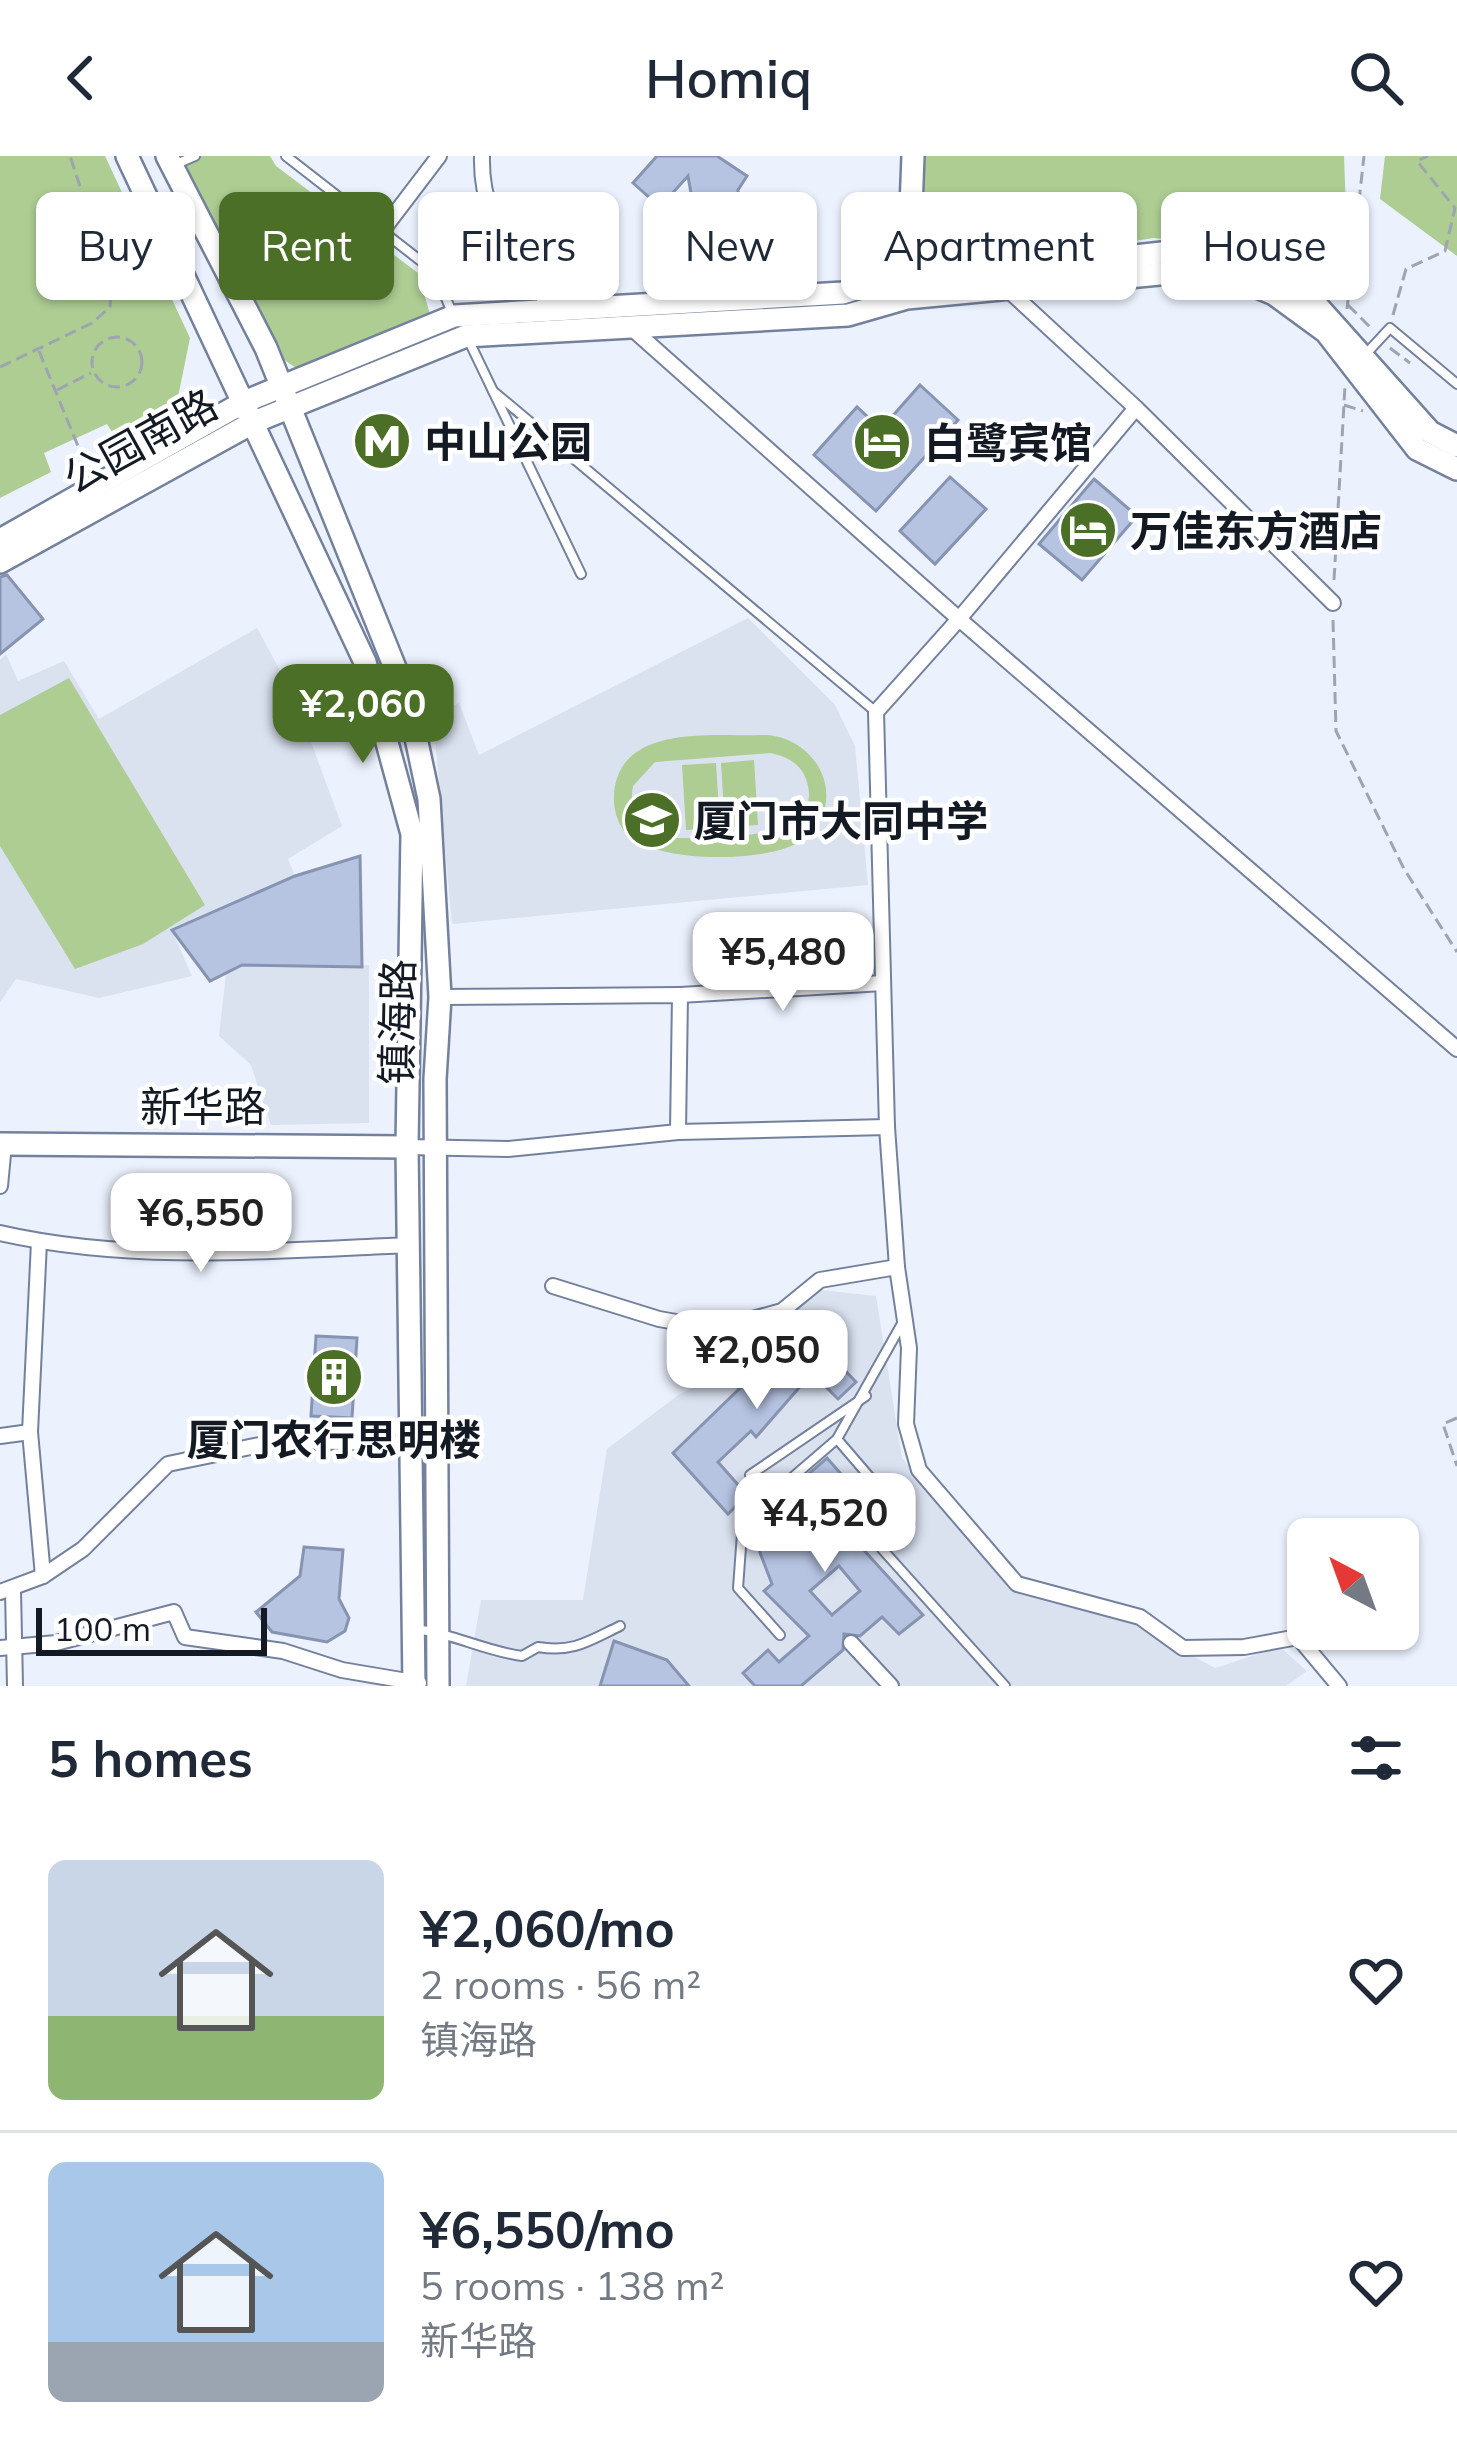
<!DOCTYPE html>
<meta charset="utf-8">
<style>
:root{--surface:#fff;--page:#f6f6f7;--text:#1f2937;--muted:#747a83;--line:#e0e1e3;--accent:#4b6f27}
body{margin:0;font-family:Mulish,"Noto Sans SC",sans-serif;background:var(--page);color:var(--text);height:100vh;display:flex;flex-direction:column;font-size:45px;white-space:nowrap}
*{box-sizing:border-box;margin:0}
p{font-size:39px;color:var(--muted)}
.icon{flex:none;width:66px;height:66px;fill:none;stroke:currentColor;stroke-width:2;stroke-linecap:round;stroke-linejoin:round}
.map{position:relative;height:1530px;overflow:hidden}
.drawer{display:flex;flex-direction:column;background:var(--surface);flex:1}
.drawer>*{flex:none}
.guide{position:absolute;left:36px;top:36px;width:1386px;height:108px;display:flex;gap:24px}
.needle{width:78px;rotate:319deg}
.controls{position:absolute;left:1287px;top:1362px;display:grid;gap:24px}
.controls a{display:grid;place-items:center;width:132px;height:132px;border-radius:18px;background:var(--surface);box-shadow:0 3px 9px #0004;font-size:60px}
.scale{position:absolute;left:36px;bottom:30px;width:231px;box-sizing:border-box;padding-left:12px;border:6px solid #141a24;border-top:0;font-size:33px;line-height:42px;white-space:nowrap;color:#141a24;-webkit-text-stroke:9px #fff;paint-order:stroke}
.price{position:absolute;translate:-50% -102px;padding:0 27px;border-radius:24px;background:#fff;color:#222;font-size:39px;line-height:78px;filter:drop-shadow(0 3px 6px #0008)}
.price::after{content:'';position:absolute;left:50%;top:72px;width:36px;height:27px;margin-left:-18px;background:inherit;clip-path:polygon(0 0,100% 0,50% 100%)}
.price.selected{background:var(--accent);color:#fff}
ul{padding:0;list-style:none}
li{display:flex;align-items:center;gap:36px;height:300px;padding:0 48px}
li+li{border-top:3px solid var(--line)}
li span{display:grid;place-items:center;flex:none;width:336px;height:240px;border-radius:18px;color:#555}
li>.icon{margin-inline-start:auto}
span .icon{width:144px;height:144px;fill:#fffc;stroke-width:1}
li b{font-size:51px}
h2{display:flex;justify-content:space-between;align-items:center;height:144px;padding:0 48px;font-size:51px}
.tag{padding:0 42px;border-radius:18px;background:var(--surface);box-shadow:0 3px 9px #0004;font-size:42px;line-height:108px}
.tag.selected{background:var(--accent);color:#fff}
header{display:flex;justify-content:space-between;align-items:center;height:156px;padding:0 48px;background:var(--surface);font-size:54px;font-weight:600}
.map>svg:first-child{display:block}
</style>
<header><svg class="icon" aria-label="back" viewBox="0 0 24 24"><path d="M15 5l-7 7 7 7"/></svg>Homiq<svg class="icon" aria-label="search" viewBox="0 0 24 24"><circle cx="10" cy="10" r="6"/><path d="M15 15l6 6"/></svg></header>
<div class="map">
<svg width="1457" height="1530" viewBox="0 0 1457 1530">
<rect width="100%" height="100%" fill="#ebf1fd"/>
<!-- built -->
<g fill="#dae2f0">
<path d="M748,462L835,549L855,590L868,729L452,768L433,560L459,547L479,599Z"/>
<path d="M257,472L294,540L342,670L288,703L295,720L172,774L192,820L99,842L16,823L0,846V504L6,498L18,525L64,505L99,563Z"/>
<path d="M242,809H369V967L271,969L251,909L219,880L226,817Z"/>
<path d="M820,1134L876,1140L902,1302L1010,1429L1128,1465L1215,1512L1280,1491L1307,1515L1286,1530H466L481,1444H583L607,1293L677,1240L737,1207Z"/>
</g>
<!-- green -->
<g fill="#adcd93" fill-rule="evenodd">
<path d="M0,0H105L190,182L177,246L116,282L107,268L44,297L51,316L0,342Z"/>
<path d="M175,0H270L276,10L418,117L434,172L309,221L261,188Z"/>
<path d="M922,0H1344L1348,109L1290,117L1221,91L1154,82L918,118Z"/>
<path d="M1385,0H1457V100L1380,43Z"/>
<path d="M69,522L205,749L143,788L75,813L0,690V559Z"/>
<path d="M766,579C819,582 850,646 804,683C773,708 647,709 623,674C615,661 612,646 615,630C627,567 718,581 766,579ZM770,597C786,600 800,607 806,623C830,690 704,681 667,682C640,675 628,656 633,630L655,606Z"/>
<path d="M754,604L758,669L725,671L721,607Z"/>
<path d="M716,607L720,672L686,674L682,609Z"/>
</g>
<!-- building -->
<g fill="#b6c4e2" stroke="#8794b1" stroke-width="3" fill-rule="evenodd">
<path d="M657,0H717L747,20L738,34L742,89L702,101L688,20L660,51L633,27Z"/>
<path d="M920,229L958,264L876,355L814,299L857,251L881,273Z"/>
<path d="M950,321L986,353L935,408L900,375Z"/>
<path d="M1094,323L1137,360L1082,424L1039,388Z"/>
<path d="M7,419L43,463L0,498V421Z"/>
<path d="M360,700L362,811L242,809L210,825L172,774L295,720Z"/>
<path d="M803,1171L856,1226L838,1243L812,1217L756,1281L751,1275L718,1306L747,1339L728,1358L673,1297Z"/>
<path d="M316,1180L357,1182L352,1262L311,1260Z"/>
<path d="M827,1302L886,1369L861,1391L923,1459L899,1478L882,1461L860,1480L844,1478L843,1494L801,1530H755L743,1517L768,1494L779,1506L809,1480L764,1435L772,1428L759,1394L764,1372L778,1351L775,1347ZM839,1410L860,1435L832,1459L810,1435Z"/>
<path d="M304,1391L343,1394L339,1443L349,1462L345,1475L327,1486L272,1476L256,1456L300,1420Z"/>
<path d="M614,1485L667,1504L689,1530H600Z"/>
</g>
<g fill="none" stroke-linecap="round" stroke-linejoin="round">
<defs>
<g id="lane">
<path d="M286,0L435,116L453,159"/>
<path d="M174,9L195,0"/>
<path d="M467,181L581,418"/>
<path d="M1364,200L1390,172L1457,228"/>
<path d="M493,235L876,556"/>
<path d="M837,1283L904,1164"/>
<path d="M750,1319L866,1240"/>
<path d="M414,1473C453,1477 484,1495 522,1500L538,1491C573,1497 589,1485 620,1470"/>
<path d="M780,1479L738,1432L743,1364L837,1283L910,1368L882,1393L1005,1530"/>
</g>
<g id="street">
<path d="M482,0C480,79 527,93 549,155"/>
<path d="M382,75L439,0"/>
<path d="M628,169L959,463L1136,252L1006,132"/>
<path d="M1136,252L1333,447"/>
<path d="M680,839L883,827"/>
<path d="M887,971L876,556L959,463L1457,893"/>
<path d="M678,976L887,971L897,1111"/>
<path d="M407,991L508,993L678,976L680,839L440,841"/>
<path d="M0,1030L4,988"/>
<path d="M0,1077C131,1107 274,1095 408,1089"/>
<path d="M39,1086L30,1276L43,1420"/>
<path d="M553,1130L659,1163L716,1173L782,1155L820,1124L897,1111L909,1192L906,1268L919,1314L1017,1428L1140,1461L1183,1492L1244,1491L1298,1481L1339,1530"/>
<path d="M0,1280L30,1276"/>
<path d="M13,1434L15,1530"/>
<path d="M0,1436L43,1420L83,1393L168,1308L279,1285L411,1287"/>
<path d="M851,1487L891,1530"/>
<path d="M0,1492L56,1487L174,1456L185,1481L283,1495L342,1514L419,1527"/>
</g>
<g id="secondary">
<path d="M127,0L365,506L412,678L407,991L414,1530"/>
<path d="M167,0L266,192L408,544L429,643L440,841L435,923L438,1530"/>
<path d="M908,129L913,0"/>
<path d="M0,384L244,246L454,160L843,137L909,116H989L1171,96L1250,106L1303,134L1430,276L1457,290"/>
<path d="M0,406L254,266L466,180L848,159L907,142L1170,117L1236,122L1274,138L1326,176L1417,293L1457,313"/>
<path d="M0,988L407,991"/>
</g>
</defs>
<!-- lane casing -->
<use href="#lane" stroke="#74819d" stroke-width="12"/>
<!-- street casing -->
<use href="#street" stroke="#74819d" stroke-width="18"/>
<!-- secondary casing -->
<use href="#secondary" stroke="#74819d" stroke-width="26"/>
<!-- path -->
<g stroke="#9ea4b0" stroke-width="3" stroke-dasharray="12 6" stroke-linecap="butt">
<path d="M1348,149L1371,172"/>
<path d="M1347,153L1364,0"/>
<path d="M1393,159L1406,113L1445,95L1455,52L1417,5L1428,0"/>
<circle cx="117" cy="206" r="25"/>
<path d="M1390,192L1410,207"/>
<path d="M39,195L87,312"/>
<path d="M0,211L92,167L110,151L112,127L70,0"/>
<path d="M57,234L91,217"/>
<path d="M1344,249L1363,255"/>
<path d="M1334,424L1345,230"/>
<path d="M1333,464L1336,575L1404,713L1457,796"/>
<path d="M1457,1262L1443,1268L1457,1310"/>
</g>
<!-- lane -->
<use href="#lane" stroke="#fff" stroke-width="8"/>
<!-- street -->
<use href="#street" stroke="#fff" stroke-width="14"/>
<!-- secondary -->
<use href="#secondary" stroke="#fff" stroke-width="21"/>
</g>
<!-- icons -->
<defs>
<symbol id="metro-disc" viewBox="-11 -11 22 22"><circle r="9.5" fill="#4b6f27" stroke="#fff"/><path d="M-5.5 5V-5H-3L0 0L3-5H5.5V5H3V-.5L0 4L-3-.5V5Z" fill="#fff"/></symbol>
<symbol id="hotel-disc" viewBox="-11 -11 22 22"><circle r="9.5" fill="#4b6f27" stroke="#fff"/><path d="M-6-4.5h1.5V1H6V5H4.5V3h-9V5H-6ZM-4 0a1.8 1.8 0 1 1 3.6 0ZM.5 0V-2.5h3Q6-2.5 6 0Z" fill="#fff"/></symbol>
<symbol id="school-disc" viewBox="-11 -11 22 22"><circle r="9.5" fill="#4b6f27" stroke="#fff"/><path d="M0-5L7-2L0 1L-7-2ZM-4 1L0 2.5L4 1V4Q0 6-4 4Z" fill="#fff"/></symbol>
<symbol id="building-disc" viewBox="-11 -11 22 22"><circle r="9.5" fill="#4b6f27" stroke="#fff"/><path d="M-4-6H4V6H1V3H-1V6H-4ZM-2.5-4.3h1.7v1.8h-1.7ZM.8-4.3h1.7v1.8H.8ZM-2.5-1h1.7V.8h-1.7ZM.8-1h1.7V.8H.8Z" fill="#fff"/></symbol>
</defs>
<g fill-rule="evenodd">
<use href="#metro-disc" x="349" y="252" width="66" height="66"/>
<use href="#hotel-disc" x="849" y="253" width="66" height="66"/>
<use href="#hotel-disc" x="1055" y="341" width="66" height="66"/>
<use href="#school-disc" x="619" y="631" width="66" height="66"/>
<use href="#building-disc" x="301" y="1188" width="66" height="66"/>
</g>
<g text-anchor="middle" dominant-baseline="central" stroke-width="9" stroke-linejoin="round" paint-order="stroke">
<!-- street labels -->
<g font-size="42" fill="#141a24" stroke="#fff">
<text transform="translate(140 285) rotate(-29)">公园南路</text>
<text transform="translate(397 866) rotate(-89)">镇海路</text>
<text x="203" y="950">新华路</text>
</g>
<!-- poi labels -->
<g font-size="42" font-weight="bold" fill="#141a24" stroke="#fff" text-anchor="start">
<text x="424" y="285">中山公园</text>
<text x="924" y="286">白鹭宾馆</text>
<text x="1130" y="374">万佳东方酒店</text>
<text x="694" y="664">厦门市大同中学</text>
<text x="334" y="1283" text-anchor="middle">厦门农行思明楼</text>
</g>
</g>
</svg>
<div class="controls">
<a><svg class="needle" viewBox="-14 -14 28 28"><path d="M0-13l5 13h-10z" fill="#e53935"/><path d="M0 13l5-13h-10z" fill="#747a83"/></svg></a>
</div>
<div class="scale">100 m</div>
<b class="price selected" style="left:363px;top:610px">¥2,060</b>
<b class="price" style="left:783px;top:858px">¥5,480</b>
<b class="price" style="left:201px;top:1119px">¥6,550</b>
<b class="price" style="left:757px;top:1256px">¥2,050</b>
<b class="price" style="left:825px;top:1419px">¥4,520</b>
<div class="guide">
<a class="tag">Buy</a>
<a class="tag selected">Rent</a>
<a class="tag">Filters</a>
<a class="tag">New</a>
<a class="tag">Apartment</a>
<a class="tag">House</a>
</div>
</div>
<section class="drawer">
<h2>5 homes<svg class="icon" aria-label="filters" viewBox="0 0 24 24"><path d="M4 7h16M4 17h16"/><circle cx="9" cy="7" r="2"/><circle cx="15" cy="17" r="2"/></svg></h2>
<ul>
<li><span style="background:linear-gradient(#c9d6e8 65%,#8fb573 0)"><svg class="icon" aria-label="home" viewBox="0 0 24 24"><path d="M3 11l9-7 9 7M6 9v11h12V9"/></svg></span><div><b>¥2,060/mo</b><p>2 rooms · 56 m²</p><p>镇海路</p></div><svg class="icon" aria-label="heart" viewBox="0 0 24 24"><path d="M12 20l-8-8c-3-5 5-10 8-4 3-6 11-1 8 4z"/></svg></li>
<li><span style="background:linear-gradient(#a9c7e8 75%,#9aa5b1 0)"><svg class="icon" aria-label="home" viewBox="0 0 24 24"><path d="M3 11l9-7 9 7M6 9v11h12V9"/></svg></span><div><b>¥6,550/mo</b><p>5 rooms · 138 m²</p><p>新华路</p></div><svg class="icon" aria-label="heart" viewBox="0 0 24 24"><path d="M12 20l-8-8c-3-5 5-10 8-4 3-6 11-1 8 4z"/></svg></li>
</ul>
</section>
